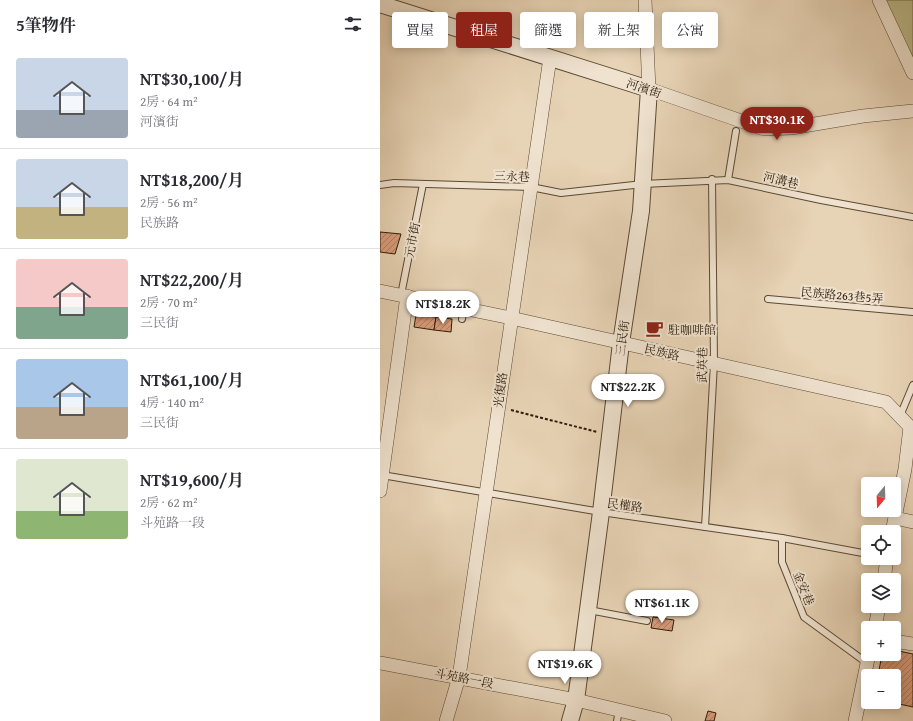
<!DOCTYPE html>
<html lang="zh-TW">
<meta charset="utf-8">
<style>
:root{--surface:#fff;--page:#f2f2f3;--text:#2b2b33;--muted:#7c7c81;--line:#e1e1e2;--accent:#8f2418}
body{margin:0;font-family:"Gentium Book Plus","Noto Serif TC",serif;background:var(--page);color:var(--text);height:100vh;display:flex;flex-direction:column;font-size:15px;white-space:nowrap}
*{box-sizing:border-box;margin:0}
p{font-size:13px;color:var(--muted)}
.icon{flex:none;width:22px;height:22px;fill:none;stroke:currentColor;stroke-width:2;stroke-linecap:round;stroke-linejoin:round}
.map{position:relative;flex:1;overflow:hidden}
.details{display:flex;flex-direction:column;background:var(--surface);width:380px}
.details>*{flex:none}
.top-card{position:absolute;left:12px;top:12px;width:380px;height:36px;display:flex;gap:8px}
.needle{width:26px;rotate:199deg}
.controls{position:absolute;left:481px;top:477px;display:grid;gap:8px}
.controls a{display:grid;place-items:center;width:40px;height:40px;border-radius:4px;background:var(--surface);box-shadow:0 2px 10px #0003;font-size:20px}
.price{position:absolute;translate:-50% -34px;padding:0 9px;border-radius:14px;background:#fff;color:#222;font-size:13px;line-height:26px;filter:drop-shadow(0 1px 2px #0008)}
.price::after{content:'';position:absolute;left:50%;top:24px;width:12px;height:9px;margin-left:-6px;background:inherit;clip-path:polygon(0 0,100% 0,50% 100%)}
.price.active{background:var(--accent);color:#fff}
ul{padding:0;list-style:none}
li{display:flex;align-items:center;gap:12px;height:100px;padding:0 16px}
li+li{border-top:1px solid var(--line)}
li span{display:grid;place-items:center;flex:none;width:112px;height:80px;border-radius:4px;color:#555}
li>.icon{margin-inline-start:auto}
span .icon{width:48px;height:48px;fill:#fffc;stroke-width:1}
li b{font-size:17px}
h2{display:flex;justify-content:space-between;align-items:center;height:48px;padding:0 16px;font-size:17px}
.chip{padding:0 14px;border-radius:4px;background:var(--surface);box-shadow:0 2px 10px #0003;font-size:14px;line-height:36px}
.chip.active{background:var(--accent);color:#fff}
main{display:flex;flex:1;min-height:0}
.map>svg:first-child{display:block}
</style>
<main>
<section class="details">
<h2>5筆物件<svg class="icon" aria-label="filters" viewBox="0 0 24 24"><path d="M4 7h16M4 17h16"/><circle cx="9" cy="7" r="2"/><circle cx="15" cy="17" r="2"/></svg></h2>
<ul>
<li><span style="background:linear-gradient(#c9d6e8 65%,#9aa5b1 0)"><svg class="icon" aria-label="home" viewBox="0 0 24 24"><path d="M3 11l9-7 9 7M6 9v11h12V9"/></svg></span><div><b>NT$30,100/月</b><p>2房 · 64 m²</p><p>河濱街</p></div></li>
<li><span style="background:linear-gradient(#c9d6e8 60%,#c2b280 0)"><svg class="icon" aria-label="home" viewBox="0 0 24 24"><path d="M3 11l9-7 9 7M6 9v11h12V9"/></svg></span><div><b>NT$18,200/月</b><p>2房 · 56 m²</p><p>民族路</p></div></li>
<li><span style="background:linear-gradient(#f6c9c9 60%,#7fa58c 0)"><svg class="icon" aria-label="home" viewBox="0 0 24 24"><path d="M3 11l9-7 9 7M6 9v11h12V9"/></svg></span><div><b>NT$22,200/月</b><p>2房 · 70 m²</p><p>三民街</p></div></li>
<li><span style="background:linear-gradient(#a9c7e8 60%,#b9a48a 0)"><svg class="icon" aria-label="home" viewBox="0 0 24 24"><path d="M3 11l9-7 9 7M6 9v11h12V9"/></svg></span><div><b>NT$61,100/月</b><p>4房 · 140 m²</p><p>三民街</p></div></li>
<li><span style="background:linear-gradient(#dfe7d0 65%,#8fb573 0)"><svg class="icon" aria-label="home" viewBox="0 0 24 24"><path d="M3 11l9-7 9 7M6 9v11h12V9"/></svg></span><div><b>NT$19,600/月</b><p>2房 · 62 m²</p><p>斗苑路一段</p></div></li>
</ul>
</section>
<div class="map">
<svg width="533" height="721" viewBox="0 0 533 721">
<defs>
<pattern id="building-hatch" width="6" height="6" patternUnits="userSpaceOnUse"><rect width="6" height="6" fill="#d99c7a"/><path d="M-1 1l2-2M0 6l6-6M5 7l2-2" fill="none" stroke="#b07e62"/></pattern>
</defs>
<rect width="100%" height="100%" fill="#e7d3b5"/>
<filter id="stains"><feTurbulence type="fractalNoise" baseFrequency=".005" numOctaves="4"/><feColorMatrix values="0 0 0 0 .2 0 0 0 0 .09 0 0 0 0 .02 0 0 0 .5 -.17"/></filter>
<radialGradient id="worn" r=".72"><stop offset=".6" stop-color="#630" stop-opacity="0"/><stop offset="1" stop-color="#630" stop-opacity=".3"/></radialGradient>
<!-- green -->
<path fill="#bbbb8a" stroke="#746b49" d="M504,0H533V57Z"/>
<!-- building -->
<g fill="url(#building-hatch)" stroke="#2d1b08">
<path d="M0,232L21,234L15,254L0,252Z"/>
<path d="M36,315L56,317L54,330L34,327Z"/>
<path d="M56,317L72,319L71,332L54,330Z"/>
<path d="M273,617L294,620L292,631L271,628Z"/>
<path d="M514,650L533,654V707L510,702H514V676H498L502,654H514Z"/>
<path d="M328,711L336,713L334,721H325Z"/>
</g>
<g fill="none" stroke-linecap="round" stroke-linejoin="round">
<defs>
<g id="service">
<path d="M348,180L356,131"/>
<path d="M0,185L14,183L151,187L181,193L263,184L348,180L441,200L533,217"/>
<path d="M21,295L43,184"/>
<path d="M388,299L533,312"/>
<path d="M82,319L84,308"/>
<path d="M520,416L533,385"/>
<path d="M2,475L221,512L402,538L488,554"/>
<path d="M325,527L334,363L332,179"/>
<path d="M402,538V562L424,617L487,663"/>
<path d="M209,610L267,621"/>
<path d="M237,721L239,710"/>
</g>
<g id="minor">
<path d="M265,0L269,89L384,129L411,128L483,116L533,111"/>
<path d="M499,0L533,73"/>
<path d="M0,291L131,318L506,402L530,427L525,469L512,532"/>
<path d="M0,491L27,296"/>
<path d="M515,518L533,522"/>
<path d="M504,580L507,558"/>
<path d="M495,628L499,606"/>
<path d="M514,641L533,644"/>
<path d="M0,663L196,700L285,721"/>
<path d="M66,721L79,677L170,58"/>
<path d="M475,721L489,654"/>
</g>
<path id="tertiary" d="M0,4L269,89L261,211L241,343L221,512L196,700L190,721"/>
</defs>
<!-- service casing -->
<use href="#service" stroke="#5c4933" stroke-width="8"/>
<!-- minor casing -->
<use href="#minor" stroke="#5c4933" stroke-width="14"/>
<!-- tertiary casing -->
<use href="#tertiary" stroke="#5c4933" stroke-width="18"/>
<!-- path -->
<path stroke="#2d1b08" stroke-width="2" stroke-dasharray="3 2" stroke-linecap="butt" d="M131,410L217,432"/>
<!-- service -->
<use href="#service" stroke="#efe2cf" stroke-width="6"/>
<!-- minor -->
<use href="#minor" stroke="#efe2cf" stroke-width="13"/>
<!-- tertiary -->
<use href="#tertiary" stroke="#efe2cf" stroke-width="16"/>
</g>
<!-- icons -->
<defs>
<symbol id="cafe-bare" viewBox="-9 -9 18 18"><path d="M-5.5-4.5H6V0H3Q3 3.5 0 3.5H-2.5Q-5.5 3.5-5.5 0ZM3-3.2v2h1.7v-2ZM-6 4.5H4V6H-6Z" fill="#8f2418" stroke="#efe2cf" stroke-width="2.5" paint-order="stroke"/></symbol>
</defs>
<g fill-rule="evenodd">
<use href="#cafe-bare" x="262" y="316" width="25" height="25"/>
</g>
<g text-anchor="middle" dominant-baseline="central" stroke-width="4" stroke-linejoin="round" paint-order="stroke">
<!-- street labels -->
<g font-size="12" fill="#2d1b08" stroke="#efe2cf">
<text transform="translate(264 88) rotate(19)">河濱街</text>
<text transform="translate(132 176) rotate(2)">三永巷</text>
<text transform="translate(401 180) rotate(13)">河溝巷</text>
<text transform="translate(32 240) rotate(-79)">元市街</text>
<text transform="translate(462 295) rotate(5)">民族路263巷5弄</text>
<text transform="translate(242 338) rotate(-82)">三民街</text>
<text transform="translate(282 352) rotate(13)">民族路</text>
<text transform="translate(322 365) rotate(-89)">武英巷</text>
<text transform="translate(120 390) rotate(-82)">光復路</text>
<text transform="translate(245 505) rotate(8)">民權路</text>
<text transform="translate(424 588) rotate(68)">金安巷</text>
<text transform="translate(84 678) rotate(11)">斗苑路一段</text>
</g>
<!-- poi labels -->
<g font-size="12" fill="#2d1b08" stroke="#efe2cf" text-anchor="start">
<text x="288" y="329">駐咖啡館</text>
</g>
</g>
<rect width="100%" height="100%" filter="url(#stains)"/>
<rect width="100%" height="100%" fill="url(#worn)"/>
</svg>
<div class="controls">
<a><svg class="needle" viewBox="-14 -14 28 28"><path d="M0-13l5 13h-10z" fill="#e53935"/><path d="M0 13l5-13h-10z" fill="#7c7c81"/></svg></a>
<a><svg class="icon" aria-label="locate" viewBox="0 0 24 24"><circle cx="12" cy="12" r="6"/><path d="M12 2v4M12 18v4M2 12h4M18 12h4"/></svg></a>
<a><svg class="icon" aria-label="layers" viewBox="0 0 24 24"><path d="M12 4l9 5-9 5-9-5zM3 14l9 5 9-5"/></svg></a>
<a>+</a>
<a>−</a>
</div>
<b class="price active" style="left:397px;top:141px">NT$30.1K</b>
<b class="price" style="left:63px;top:325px">NT$18.2K</b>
<b class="price" style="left:248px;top:408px">NT$22.2K</b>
<b class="price" style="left:282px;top:624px">NT$61.1K</b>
<b class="price" style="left:185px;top:685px">NT$19.6K</b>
<div class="top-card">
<a class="chip">買屋</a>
<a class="chip active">租屋</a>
<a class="chip">篩選</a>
<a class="chip">新上架</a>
<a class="chip">公寓</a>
</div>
</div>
</main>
